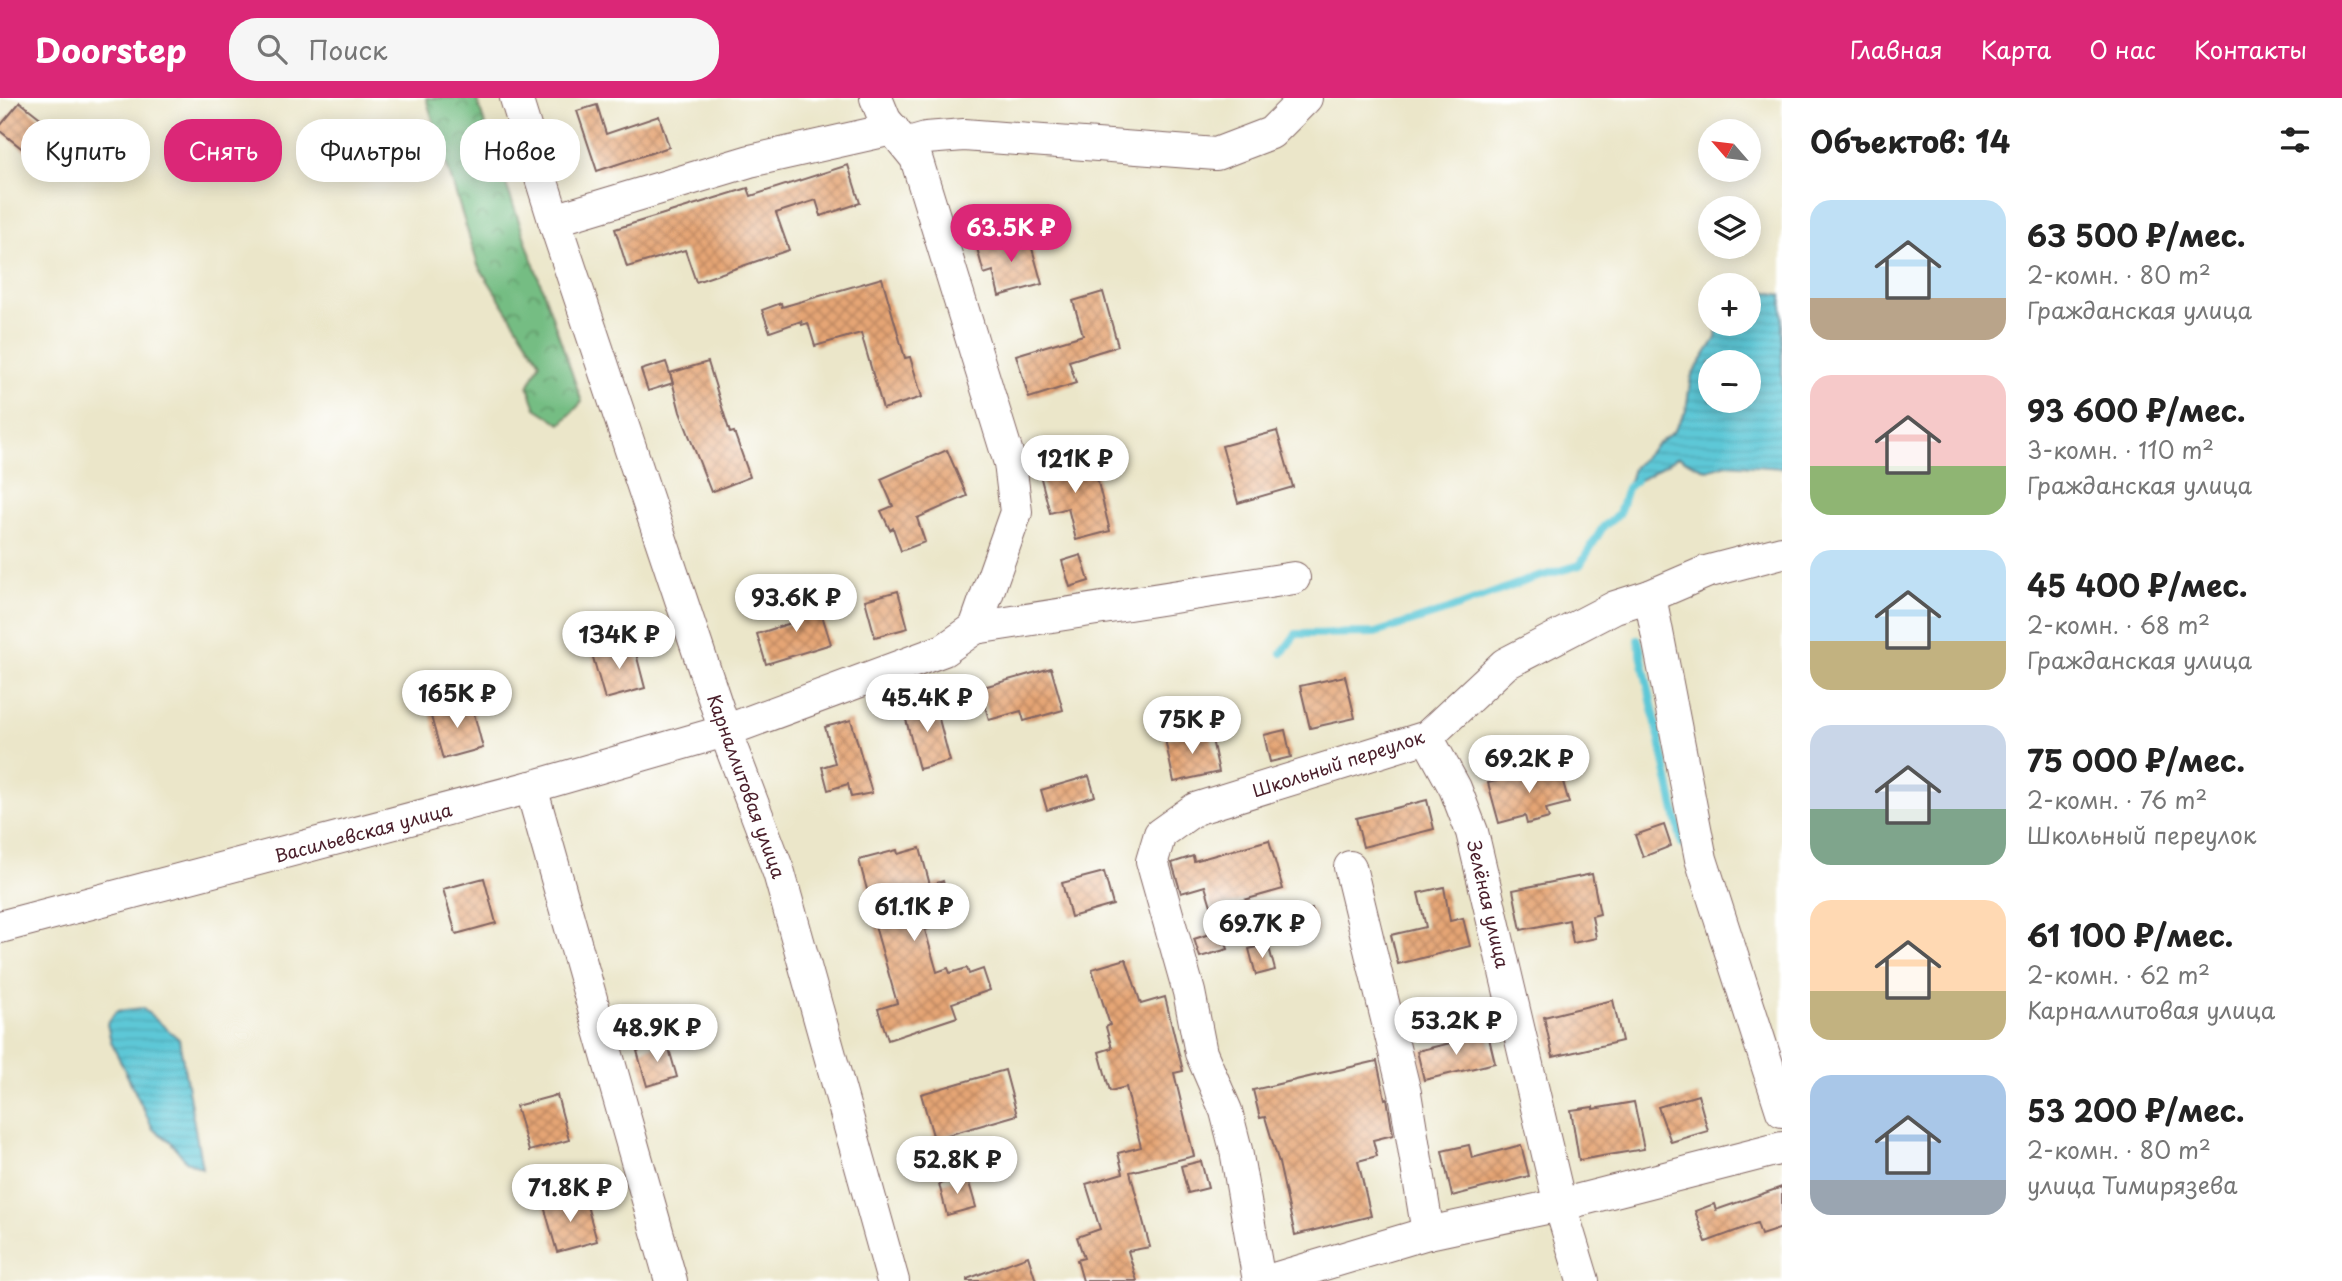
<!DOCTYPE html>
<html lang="ru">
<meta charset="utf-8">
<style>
:root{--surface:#fff;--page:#f6f6f6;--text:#222;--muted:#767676;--accent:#db2777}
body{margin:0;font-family:"Playpen Sans",sans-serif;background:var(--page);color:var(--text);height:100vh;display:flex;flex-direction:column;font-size:26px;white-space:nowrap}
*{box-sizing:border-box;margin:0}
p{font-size:23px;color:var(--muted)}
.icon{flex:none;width:38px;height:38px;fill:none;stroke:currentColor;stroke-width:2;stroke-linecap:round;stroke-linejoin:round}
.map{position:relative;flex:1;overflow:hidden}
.drawer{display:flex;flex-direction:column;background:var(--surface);width:560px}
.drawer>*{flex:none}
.banner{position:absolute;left:21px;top:21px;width:665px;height:63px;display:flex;gap:14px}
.needle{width:46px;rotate:298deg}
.buttons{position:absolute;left:1698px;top:21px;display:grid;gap:14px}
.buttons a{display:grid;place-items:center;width:63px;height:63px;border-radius:50%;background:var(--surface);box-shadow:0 4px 18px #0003;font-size:35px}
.price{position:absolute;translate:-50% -60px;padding:0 16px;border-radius:24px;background:#fff;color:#222;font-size:23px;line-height:46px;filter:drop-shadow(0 2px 4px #0008)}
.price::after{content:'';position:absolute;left:50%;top:42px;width:21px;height:16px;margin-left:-10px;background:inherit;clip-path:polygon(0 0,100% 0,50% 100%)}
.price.active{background:var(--accent);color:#fff}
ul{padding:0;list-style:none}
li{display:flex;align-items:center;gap:21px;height:175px;padding:0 28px}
li span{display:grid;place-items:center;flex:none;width:196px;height:140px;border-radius:21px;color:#555}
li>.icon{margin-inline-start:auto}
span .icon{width:84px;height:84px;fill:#fffc;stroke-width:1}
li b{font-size:30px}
h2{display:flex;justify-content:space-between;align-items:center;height:84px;padding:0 28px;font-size:30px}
.tag{padding:0 24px;border-radius:28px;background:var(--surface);box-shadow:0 4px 18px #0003;font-size:24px;line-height:63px}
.tag.active{background:var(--accent);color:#fff}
header{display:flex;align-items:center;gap:42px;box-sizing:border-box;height:98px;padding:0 35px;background:var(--accent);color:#fff}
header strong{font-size:33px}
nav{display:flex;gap:38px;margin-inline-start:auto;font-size:24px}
.search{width:490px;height:63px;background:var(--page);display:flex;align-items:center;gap:18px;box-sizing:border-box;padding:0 24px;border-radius:28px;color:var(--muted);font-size:26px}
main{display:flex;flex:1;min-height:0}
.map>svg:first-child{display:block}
</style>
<header>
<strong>Doorstep</strong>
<div class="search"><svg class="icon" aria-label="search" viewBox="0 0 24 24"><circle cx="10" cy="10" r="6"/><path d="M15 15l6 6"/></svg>Поиск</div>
<nav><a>Главная</a><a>Карта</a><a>О нас</a><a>Контакты</a></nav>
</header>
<main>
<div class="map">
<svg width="1782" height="1183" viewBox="0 0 1782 1183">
<defs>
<pattern id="forest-crowns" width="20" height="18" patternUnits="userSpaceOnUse" patternTransform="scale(1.75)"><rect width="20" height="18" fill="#75bd83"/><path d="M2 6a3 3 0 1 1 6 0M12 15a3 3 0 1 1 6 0" fill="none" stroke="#62996b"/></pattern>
<pattern id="water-rules" width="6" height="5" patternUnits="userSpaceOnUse" patternTransform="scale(1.75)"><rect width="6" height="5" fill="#5dc8d7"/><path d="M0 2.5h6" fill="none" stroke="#52abb9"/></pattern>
<pattern id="building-cross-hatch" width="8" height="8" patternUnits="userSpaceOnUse" patternTransform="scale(1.75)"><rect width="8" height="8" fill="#e5a575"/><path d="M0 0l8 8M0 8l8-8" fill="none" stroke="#bc8660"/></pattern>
</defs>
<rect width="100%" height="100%" fill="#fff"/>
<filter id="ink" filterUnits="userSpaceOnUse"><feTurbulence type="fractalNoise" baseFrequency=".0143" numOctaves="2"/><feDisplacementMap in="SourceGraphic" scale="14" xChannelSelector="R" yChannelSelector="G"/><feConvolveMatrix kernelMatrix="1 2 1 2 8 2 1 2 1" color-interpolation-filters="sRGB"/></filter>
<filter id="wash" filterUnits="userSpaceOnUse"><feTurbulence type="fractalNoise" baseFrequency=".00686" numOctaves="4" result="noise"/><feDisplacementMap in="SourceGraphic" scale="28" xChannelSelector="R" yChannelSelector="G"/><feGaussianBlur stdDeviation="1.57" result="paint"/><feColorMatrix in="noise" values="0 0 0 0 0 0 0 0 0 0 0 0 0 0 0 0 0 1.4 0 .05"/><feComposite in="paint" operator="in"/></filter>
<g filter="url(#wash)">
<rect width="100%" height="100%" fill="#ebe6c9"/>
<!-- forest -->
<path fill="url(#forest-crowns)" stroke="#606e57" stroke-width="2" d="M426,0H476L582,304L561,326L536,310L528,289L540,264L478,167Z"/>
<!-- water -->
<g fill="url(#water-rules)" stroke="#547481" stroke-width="2" fill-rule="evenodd">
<path d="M1763,193L1782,197V370L1727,366L1707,372L1678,359L1627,390L1633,370L1655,348L1674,333L1686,313L1691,279L1716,240L1717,226H1748V198ZM1710,264H1748V303H1710Z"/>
<path d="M142,910L179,941L202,1070L186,1063L170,1043L153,1031L111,944L107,926L116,913Z"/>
</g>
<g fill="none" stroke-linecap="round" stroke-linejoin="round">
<!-- stream -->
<g stroke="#5dc8d7" stroke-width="8">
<path d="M1638,542L1682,746"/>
<path d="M1282,555L1296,536L1375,535L1448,512L1528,482L1580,467L1603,429L1619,416L1627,390L1635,383"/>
</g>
</g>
<g id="blocks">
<!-- building -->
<g fill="url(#building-cross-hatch)">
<path d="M20,4L76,48L54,76L0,33V28Z"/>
<path d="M597,7L606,36L659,18L669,49L597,73L577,13Z"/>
<path d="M848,67L860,105L821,118L816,102L776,115L789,152L696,184L685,152L627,169L615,131L748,90L751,98Z"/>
<path d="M1028,136L1042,186L999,198L993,173L984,176L977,150Z"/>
<path d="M882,180L905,260L910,259L922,299L883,311L861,235L815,248L808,225L802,227L801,223L770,234L762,212L781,205L782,209Z"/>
<path d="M1103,194L1118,248L1069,263L1076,285L1029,300L1016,257L1083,237L1073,203Z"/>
<path d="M666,264L673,285L648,293L641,272Z"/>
<path d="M708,264L730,335L734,334L750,379L711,394L680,314L670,275Z"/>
<path d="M1277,333L1293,389L1238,405L1222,348Z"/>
<path d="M947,352L967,398L917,420L925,444L901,453L893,430L890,432L881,413L893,408L881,381Z"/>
<path d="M1066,358L1069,370L1093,364L1110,433L1076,442L1068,410L1050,415L1037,365Z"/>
<path d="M1081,457L1089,483L1070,489L1062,463Z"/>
<path d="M898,493L908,530L875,539L865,502Z"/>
<path d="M817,501L831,546L766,566L757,536L791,525L787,511Z"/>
<path d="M633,544L645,590L605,601L592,556Z"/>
<path d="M1051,570L1063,612L1024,623L1021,613L989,622L980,590Z"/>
<path d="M1345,578L1355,620L1310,630L1300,588Z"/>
<path d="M933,598L950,663L919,671L904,614L915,611L913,603Z"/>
<path d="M471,604L483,650L443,661L430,615Z"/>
<path d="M851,622L872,695L851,699L848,686L828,692L822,669L835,665L825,629Z"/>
<path d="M1210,632L1219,674L1174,684L1165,641Z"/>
<path d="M1285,632L1291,659L1270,664L1264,637Z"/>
<path d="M1558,666L1569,705L1546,711L1549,720L1527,726L1525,718L1499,725L1488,685Z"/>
<path d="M1089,678L1095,698L1047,712L1041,692Z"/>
<path d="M1427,702L1434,731L1363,749L1356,720Z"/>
<path d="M1664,727L1671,748L1643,759L1635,737Z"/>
<path d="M1269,742L1283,791L1212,811L1205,788L1181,795L1172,765L1193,758L1194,763Z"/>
<path d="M920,750L930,787L943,783L954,823L925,832L937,874L948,870L950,875L967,870L969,876L983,871L990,892L952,905L957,919L888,942L878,911L897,905L871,814H873L859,762L897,752L898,756Z"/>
<path d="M1104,774L1113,807L1071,819L1062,785Z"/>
<path d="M1592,776L1600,816L1592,818L1596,840L1573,845L1569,822L1521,832L1513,792Z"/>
<path d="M484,780L496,825L456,836L443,791Z"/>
<path d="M1444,789L1450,823L1463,820L1470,848L1398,866L1391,837L1426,829L1418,795Z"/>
<path d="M1312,811L1318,833L1293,839L1287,817Z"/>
<path d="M1222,832L1228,851L1200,859L1194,841Z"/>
<path d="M1268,846L1275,872L1256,877L1249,851Z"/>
<path d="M1126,861L1141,906L1165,899L1183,973L1174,975L1194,1058L1130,1074L1150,1149L1128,1153L1137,1183H1083L1077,1162L1084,1160L1077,1139L1100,1131L1086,1086L1123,1075L1118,1055L1141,1049L1126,989L1110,993L1099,954L1112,950L1106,929L1110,927L1092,871Z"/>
<path d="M1613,902L1622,943L1553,959L1544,919Z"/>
<path d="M1488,936L1495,965L1424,982L1417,953Z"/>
<path d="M667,944L677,979L647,988L637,953Z"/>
<path d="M1377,963L1385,1001L1387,1000L1393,1037L1373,1042L1377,1058L1358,1063L1371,1118L1295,1137L1279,1065L1265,1019L1260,1020L1253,992Z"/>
<path d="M1005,972L1017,1017L934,1041L921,996Z"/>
<path d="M557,997L569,1042L529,1053L516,1008Z"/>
<path d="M1698,997L1708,1033L1671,1044L1658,1009Z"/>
<path d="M1634,1004L1644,1051L1579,1062L1571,1012L1593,1009V1011Z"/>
<path d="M1469,1047L1472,1060L1521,1047L1529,1078L1452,1098L1442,1053Z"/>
<path d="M1201,1063L1208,1090L1188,1095L1181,1068Z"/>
<path d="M967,1078L976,1109L947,1117L939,1086Z"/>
<path d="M1782,1089V1130L1761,1137L1757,1125L1706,1144L1695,1113L1714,1106L1716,1112Z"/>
<path d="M584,1097L597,1143L557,1154L544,1108Z"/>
<path d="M1028,1158L1036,1183H967V1181Z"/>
</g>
</g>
</g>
<g filter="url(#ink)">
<use href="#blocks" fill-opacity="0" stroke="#826562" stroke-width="2"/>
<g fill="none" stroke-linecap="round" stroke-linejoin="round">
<defs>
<g id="minor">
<path d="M516,0L554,122L725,633L779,775L893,1183"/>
<path d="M905,46L926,40L964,37L1216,56L1271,35L1306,0"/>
<path d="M554,122L750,63L893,31"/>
<path d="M1650,498L1701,761L1782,1013"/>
<path d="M975,530L1294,480"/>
<path d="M1427,639L1455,690L1472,734L1560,1107L1583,1183"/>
<path d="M531,689L671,1183"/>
<path d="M1350,769L1405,995L1428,1135"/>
<path d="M0,829L531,689L725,633L944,552L975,530L1016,414L1010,365L916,60L885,22L876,0"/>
<path d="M1259,1183L1236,1052L1226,1013L1201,955L1189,894L1152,763L1160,736L1195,711L1427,639L1505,566L1615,509L1650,498L1706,474L1782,454"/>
<path d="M1267,1183L1428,1135L1560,1107L1782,1050"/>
</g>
</defs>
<!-- minor casing -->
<use href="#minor" stroke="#826562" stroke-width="34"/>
<!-- minor -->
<use href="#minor" stroke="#fff" stroke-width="32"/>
</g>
</g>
<g text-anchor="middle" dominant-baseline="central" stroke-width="6" stroke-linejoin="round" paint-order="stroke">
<!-- street labels -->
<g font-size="18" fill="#4a1f2b" stroke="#fff">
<text transform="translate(1338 665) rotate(-18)">Школьный переулок</text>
<text transform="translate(747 688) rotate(70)">Карналлитовая улица</text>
<text transform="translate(363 734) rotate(-15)">Васильевская улица</text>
<text transform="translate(1489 806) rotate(77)">Зелёная улица</text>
</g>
</g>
</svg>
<div class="buttons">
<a><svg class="needle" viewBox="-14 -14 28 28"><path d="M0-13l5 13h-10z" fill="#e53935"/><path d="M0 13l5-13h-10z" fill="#767676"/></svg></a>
<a><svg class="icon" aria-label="layers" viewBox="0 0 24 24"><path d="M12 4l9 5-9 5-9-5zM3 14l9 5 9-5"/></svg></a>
<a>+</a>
<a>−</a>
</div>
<b class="price active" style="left:1011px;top:166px">63.5K ₽</b>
<b class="price" style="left:1075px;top:397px">121K ₽</b>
<b class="price" style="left:796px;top:536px">93.6K ₽</b>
<b class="price" style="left:619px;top:573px">134K ₽</b>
<b class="price" style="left:457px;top:632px">165K ₽</b>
<b class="price" style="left:927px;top:636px">45.4K ₽</b>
<b class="price" style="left:1192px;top:658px">75K ₽</b>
<b class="price" style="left:1529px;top:697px">69.2K ₽</b>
<b class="price" style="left:914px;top:845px">61.1K ₽</b>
<b class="price" style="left:1262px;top:862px">69.7K ₽</b>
<b class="price" style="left:1456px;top:959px">53.2K ₽</b>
<b class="price" style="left:657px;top:966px">48.9K ₽</b>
<b class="price" style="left:957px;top:1098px">52.8K ₽</b>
<b class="price" style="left:570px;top:1126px">71.8K ₽</b>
<div class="banner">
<a class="tag">Купить</a>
<a class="tag active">Снять</a>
<a class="tag">Фильтры</a>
<a class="tag">Новое</a>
</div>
</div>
<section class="drawer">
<h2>Объектов: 14<svg class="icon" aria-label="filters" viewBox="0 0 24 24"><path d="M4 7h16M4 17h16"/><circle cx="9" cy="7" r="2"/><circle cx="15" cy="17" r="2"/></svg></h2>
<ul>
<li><span style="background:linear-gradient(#bfe0f5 70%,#b9a48a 0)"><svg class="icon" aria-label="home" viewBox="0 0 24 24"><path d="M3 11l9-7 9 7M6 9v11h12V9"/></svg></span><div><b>63 500 ₽/мес.</b><p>2-комн. · 80 m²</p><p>Гражданская улица</p></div></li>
<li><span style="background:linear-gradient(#f6c9c9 65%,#8fb573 0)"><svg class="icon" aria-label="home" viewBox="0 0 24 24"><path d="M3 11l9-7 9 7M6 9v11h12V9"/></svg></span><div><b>93 600 ₽/мес.</b><p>3-комн. · 110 m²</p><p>Гражданская улица</p></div></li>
<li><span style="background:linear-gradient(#bfe0f5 65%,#c2b280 0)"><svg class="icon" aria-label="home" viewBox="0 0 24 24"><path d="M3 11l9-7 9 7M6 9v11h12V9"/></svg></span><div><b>45 400 ₽/мес.</b><p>2-комн. · 68 m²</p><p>Гражданская улица</p></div></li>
<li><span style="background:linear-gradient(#c9d6e8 60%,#7fa58c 0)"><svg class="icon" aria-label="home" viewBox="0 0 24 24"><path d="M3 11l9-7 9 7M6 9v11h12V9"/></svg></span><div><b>75 000 ₽/мес.</b><p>2-комн. · 76 m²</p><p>Школьный переулок</p></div></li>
<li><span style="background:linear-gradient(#ffd9b3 65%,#c2b280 0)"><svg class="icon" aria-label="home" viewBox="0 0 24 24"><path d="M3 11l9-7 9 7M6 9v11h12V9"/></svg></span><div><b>61 100 ₽/мес.</b><p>2-комн. · 62 m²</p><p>Карналлитовая улица</p></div></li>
<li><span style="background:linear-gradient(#a9c7e8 75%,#9aa5b1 0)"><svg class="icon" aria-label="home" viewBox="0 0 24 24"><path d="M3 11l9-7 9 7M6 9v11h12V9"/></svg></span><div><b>53 200 ₽/мес.</b><p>2-комн. · 80 m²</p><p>улица Тимирязева</p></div></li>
</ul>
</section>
</main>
